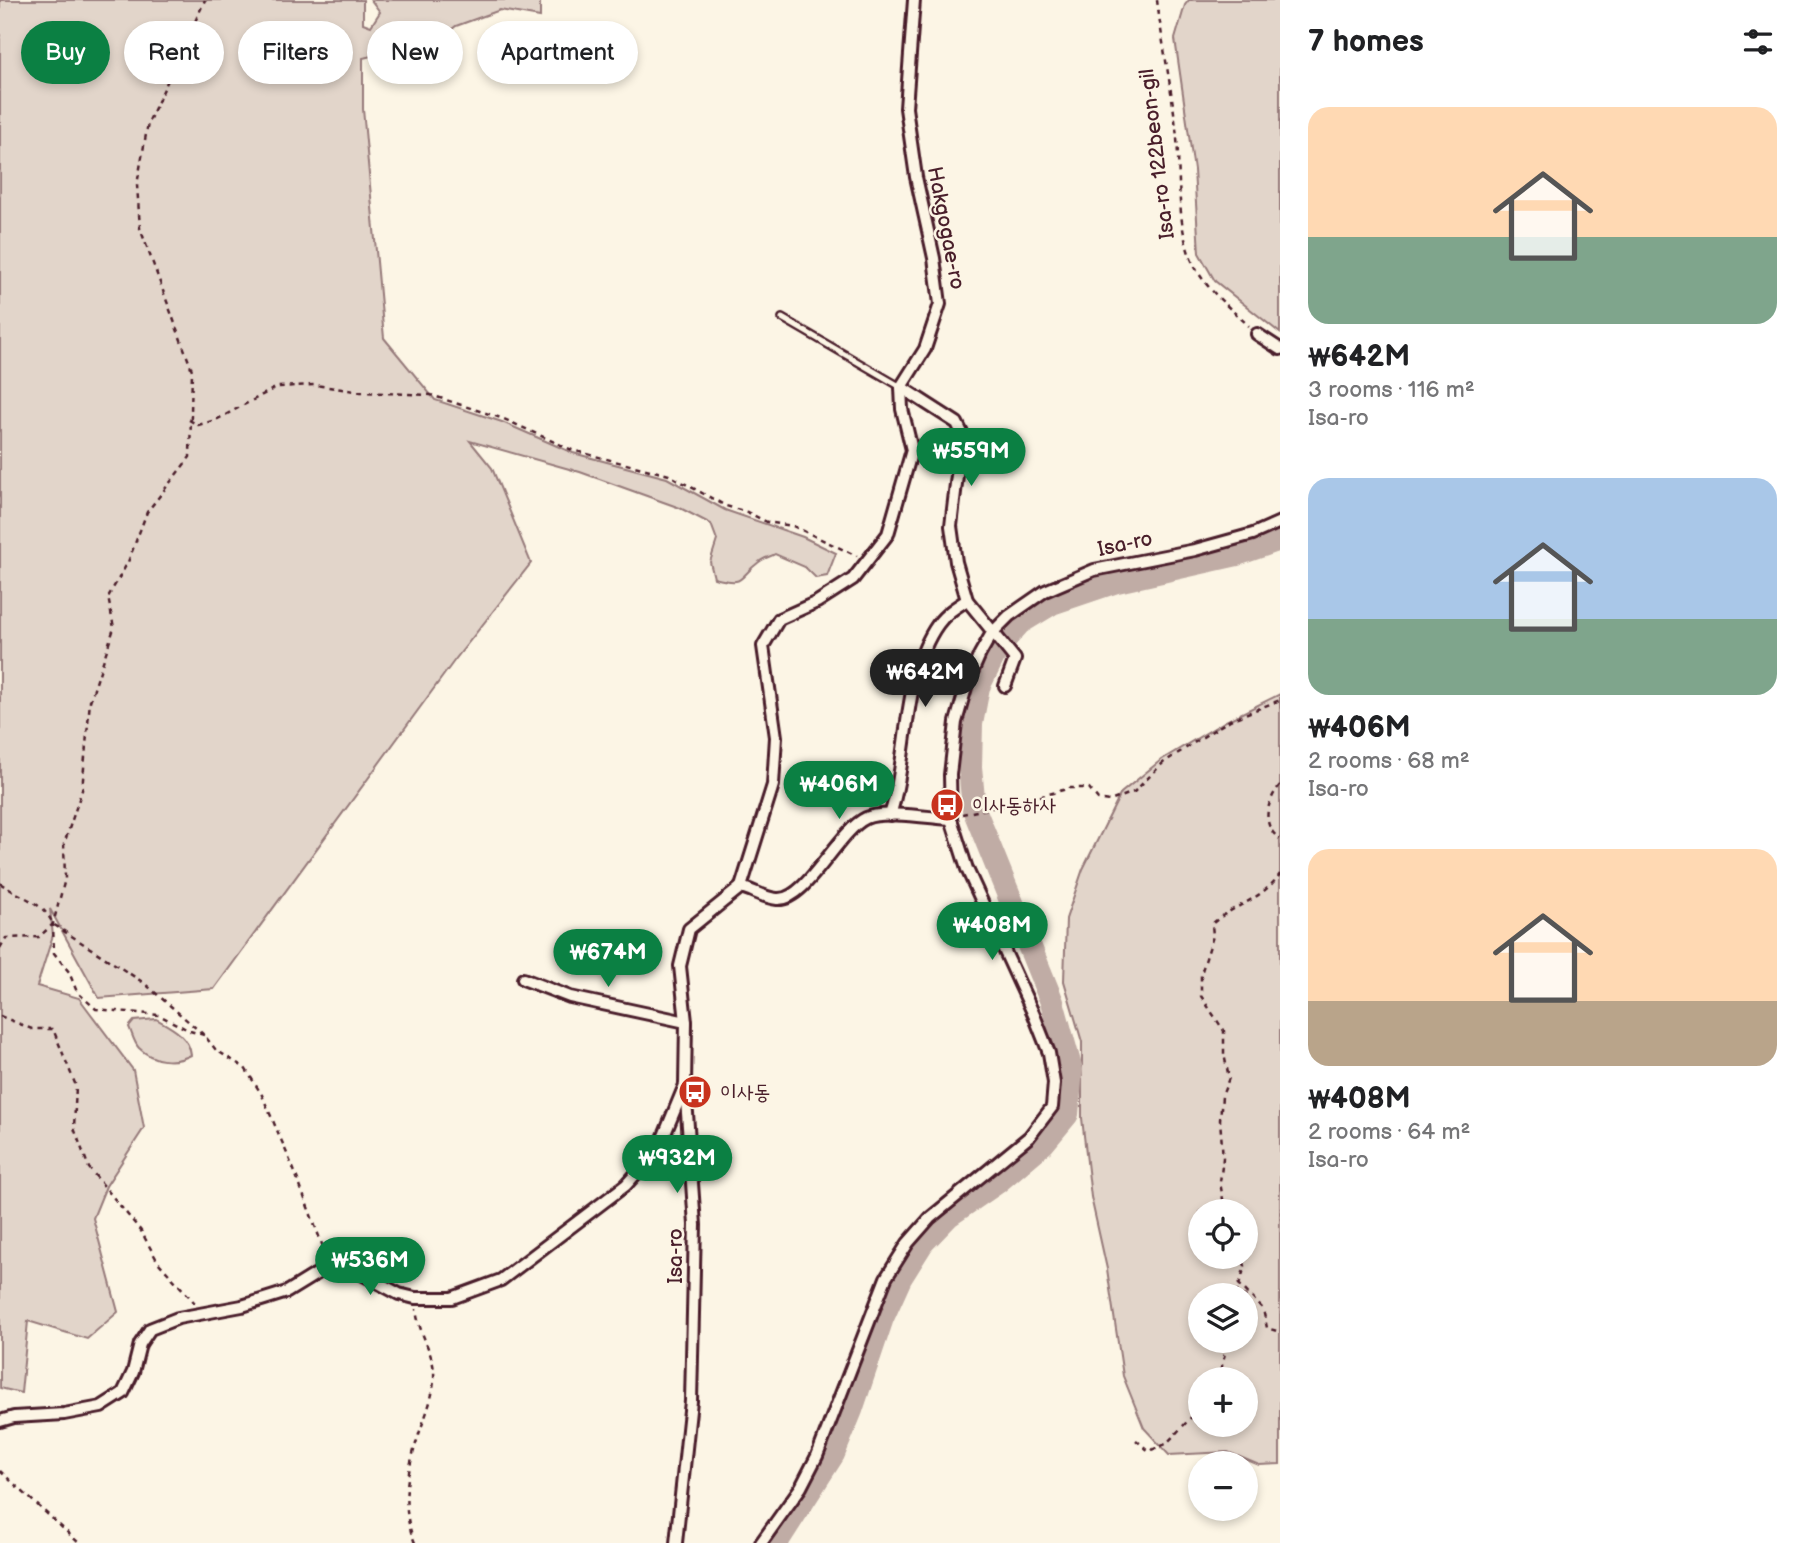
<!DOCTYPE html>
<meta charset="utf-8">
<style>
:root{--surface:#fff;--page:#f6f6f6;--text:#202124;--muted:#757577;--accent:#0b8043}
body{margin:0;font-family:"Balsamiq Sans","Poor Story",sans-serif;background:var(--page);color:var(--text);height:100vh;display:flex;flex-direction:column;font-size:26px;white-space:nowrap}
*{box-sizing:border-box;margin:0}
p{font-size:23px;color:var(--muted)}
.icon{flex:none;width:38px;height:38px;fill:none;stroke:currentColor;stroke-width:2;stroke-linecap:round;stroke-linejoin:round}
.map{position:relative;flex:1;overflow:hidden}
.details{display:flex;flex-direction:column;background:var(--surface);width:525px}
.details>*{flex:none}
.hud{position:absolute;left:21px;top:21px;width:665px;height:63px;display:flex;gap:14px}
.fabs{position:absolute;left:1188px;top:1199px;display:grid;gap:14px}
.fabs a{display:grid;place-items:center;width:70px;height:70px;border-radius:50%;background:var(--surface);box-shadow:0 4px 10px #0003;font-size:35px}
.price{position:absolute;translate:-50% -60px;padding:0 16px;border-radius:24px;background:var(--accent);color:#fff;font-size:23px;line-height:46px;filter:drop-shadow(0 2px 4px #0008)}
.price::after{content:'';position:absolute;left:50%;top:42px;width:21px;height:16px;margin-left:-10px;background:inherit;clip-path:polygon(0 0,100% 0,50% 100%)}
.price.on{background:#222;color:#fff}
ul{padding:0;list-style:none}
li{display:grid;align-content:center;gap:14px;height:371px;padding:0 28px}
li span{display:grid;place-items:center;height:217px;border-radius:21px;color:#555}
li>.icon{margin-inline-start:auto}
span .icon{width:126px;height:126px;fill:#fffc;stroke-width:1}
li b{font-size:30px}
h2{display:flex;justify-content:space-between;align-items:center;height:84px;padding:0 28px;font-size:30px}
.pill{padding:0 24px;border-radius:32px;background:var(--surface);box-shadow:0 4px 10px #0003;font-size:24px;line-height:63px}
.pill.on{background:var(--accent);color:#fff}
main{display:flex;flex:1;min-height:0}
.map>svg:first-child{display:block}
</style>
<main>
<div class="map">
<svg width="1280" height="1543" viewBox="0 0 1280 1543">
<rect width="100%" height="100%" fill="#fcf5e5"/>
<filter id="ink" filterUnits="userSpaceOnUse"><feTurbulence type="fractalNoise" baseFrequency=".0143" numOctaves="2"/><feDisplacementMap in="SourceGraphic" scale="14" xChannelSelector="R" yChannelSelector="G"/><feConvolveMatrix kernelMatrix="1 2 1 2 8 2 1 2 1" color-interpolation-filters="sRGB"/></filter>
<g filter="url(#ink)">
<!-- green -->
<g fill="#e2d5ca" stroke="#967a7a" stroke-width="2" fill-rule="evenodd">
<path d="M0,0H363V23L371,26L380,12L371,0H540V17L500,10L456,26L438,40L363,58V109L384,338L435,400L502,422L573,453L667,478L725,510L803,537L836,553L827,576L816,578L805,567L775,554C770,557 763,558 759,562C736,579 747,586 714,578L710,562L717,540L711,524L680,508L580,472L470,441L492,468L531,563L454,661L214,989L99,998L50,909L53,935L37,986L79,998L133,1070L144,1128L106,1186L93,1218L118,1312L87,1339L28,1321L21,1393L0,1388Z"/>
<path d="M1189,0H1280V333L1215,281L1199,253L1194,170L1175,39L1185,5Z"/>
<path d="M1280,694V1464L1259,1465L1228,1452L1169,1455L1144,1428L1123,1376L1107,1269L1091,1197L1082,1118V1042L1064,981L1066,919L1083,869L1121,793L1161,760L1226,721ZM1200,1211H1246V1256H1200ZM1200,1295H1246V1340H1200ZM1246,1379V1424H1200V1379Z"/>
<path d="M156,1019C172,1028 189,1036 191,1055C174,1064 153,1062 139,1048C134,1043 132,1033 129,1027L134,1021Z"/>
</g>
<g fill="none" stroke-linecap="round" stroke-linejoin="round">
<!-- river -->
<path stroke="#c0aca5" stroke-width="24" d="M776,1543L833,1454L851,1410L882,1318L900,1278L922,1243L949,1215L997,1182L1043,1143L1067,1114L1071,1070L1052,1002L974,809L970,767L971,724L978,687L998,647L1019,623L1052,603L1117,581L1237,554L1280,539"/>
<defs>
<path id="lane" d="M782,318L901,387"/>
<g id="street">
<path d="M1257,334L1280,349"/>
<path d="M901,387L957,423L962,433L951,526L956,562L967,600L1015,659L1005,686"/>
<path d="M890,815C909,758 902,674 938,624C945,614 956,607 967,600"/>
<path d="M741,887L773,785L776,737L763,646L779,619L817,602L853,579L888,534L912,450L902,409L901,387L925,349L940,304L934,258L916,177L906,108L914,0"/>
<path d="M741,887C752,890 765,898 777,899C806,902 838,831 866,818C883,810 931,818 951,819"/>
<path d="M523,979L570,997L686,1022"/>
<path d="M0,1421L14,1417L64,1414L101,1407L123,1393L133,1372L140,1344L150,1329L178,1318L242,1306L287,1292L331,1265L343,1264L399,1294L415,1298H452L501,1280L626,1185L659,1148L685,1085"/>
<path d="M676,1543L691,1401L695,1225L685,1085L686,1022L680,966L689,929L741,887"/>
<path d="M761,1543L801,1487L817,1456L886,1278L908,1243L930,1218L1029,1137L1052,1107L1054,1083L1049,1053L1034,1015L967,869L951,819L950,775L956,722L967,684L980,654L992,633L1009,616L1045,591L1094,570L1195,550L1253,534L1280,522"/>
</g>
</defs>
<!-- lane casing -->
<use href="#lane" stroke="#4a1f2b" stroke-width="10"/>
<!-- street casing -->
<use href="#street" stroke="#4a1f2b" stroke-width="16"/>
<!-- path -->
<g stroke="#4a1f2b" stroke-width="2.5" stroke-dasharray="5 5" stroke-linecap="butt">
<path d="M1157,0C1162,43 1171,85 1176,128C1181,170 1175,230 1195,267C1208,291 1230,308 1249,326"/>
<path d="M189,420L198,425L216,420L277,387L315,385L361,392L431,395L504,419L572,450L669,475L726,506L747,512L767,522L793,526L857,556"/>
<path d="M1280,785C1267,801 1260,825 1280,839"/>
<path d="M962,814L1021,802L1070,788H1089L1098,799L1110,801L1134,792L1163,763L1209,733L1230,720L1280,700"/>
<path d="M0,883C20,898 42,900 53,924L144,983L204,1035L216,1050L245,1068L262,1095L294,1170L326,1255"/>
<path d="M0,948L6,938L39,937L53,924"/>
<path d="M0,1016L32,1029H53L76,1086L74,1128L89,1168L141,1231L158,1262L195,1303"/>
<path d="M204,1035L190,1031L159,1015L96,1009L77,992L69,972L54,953L53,924L65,879L64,844L82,790L90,701L114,628L108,597L128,562L147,512L190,457L192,370L140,228L137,185L148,123L205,0"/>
<path d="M1225,1211L1220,1182L1223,1158L1220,1120L1222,1096L1229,1078L1224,1054V1031L1201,996V974L1213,936L1212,924C1234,904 1260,902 1280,874"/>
<path d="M1238,1283L1263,1309L1267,1328L1280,1332"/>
<path d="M1236,1295L1245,1266L1242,1256"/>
<path d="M1219,1379L1228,1340"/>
<path d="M1136,1440L1149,1451L1166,1444L1200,1408"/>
<path d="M0,1471L79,1543"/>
<path d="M415,1543C399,1505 408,1466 421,1428C428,1410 435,1391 434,1371C432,1350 418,1331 416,1309"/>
</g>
<!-- lane -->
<use href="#lane" stroke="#fcf5e5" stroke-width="5"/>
<!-- street -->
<use href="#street" stroke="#fcf5e5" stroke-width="10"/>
</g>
</g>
<!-- icons -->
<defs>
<symbol id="bus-disc" viewBox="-11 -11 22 22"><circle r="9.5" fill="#c8321e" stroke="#fcf5e5"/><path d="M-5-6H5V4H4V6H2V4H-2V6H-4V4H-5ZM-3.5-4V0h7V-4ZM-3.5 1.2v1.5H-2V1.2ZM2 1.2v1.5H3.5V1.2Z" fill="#fff"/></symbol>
</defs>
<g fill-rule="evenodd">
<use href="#bus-disc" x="928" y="786" width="38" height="38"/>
<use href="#bus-disc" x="676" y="1073" width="38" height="38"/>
</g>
<g text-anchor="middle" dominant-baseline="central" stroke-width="5" stroke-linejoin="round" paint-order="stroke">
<!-- street labels -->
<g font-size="21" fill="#4a1f2b" stroke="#fcf5e5">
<text transform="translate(1157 154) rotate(-97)">Isa-ro 122beon-gil</text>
<text transform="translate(946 228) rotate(79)">Hakgogae-ro</text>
<text transform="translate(1125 544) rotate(-12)">Isa-ro</text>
<text transform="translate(675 1256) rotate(-90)">Isa-ro</text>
</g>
<!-- poi labels -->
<g font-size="21" fill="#4a1f2b" stroke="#fcf5e5" text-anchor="start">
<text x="972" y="805">이사동하사</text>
<text x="720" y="1092">이사동</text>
</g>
</g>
</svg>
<div class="fabs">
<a><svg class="icon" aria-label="locate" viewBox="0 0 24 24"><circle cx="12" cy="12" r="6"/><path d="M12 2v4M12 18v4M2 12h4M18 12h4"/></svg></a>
<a><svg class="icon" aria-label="layers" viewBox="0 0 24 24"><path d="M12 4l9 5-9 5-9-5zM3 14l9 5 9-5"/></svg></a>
<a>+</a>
<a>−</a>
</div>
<b class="price" style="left:971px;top:488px">₩559M</b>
<b class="price on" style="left:925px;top:709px">₩642M</b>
<b class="price" style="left:839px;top:821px">₩406M</b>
<b class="price" style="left:992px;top:962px">₩408M</b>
<b class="price" style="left:608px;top:989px">₩674M</b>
<b class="price" style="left:677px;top:1195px">₩932M</b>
<b class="price" style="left:370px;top:1297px">₩536M</b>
<div class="hud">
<a class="pill on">Buy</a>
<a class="pill">Rent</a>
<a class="pill">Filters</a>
<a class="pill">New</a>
<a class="pill">Apartment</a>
</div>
</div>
<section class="details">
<h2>7 homes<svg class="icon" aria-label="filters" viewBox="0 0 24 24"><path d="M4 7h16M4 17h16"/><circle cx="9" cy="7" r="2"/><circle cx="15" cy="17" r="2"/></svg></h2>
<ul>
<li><span style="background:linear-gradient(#ffd9b3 60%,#7fa58c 0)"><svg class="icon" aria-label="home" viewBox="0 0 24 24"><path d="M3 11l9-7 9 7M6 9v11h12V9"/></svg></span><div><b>₩642M</b><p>3 rooms · 116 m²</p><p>Isa-ro</p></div></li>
<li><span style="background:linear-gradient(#a9c7e8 65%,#7fa58c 0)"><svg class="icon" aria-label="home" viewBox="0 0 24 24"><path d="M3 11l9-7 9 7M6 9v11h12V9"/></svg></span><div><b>₩406M</b><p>2 rooms · 68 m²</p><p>Isa-ro</p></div></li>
<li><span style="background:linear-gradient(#ffd9b3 70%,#b9a48a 0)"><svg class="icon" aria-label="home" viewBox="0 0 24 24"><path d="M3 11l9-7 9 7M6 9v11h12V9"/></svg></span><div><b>₩408M</b><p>2 rooms · 64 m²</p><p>Isa-ro</p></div></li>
</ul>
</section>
</main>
